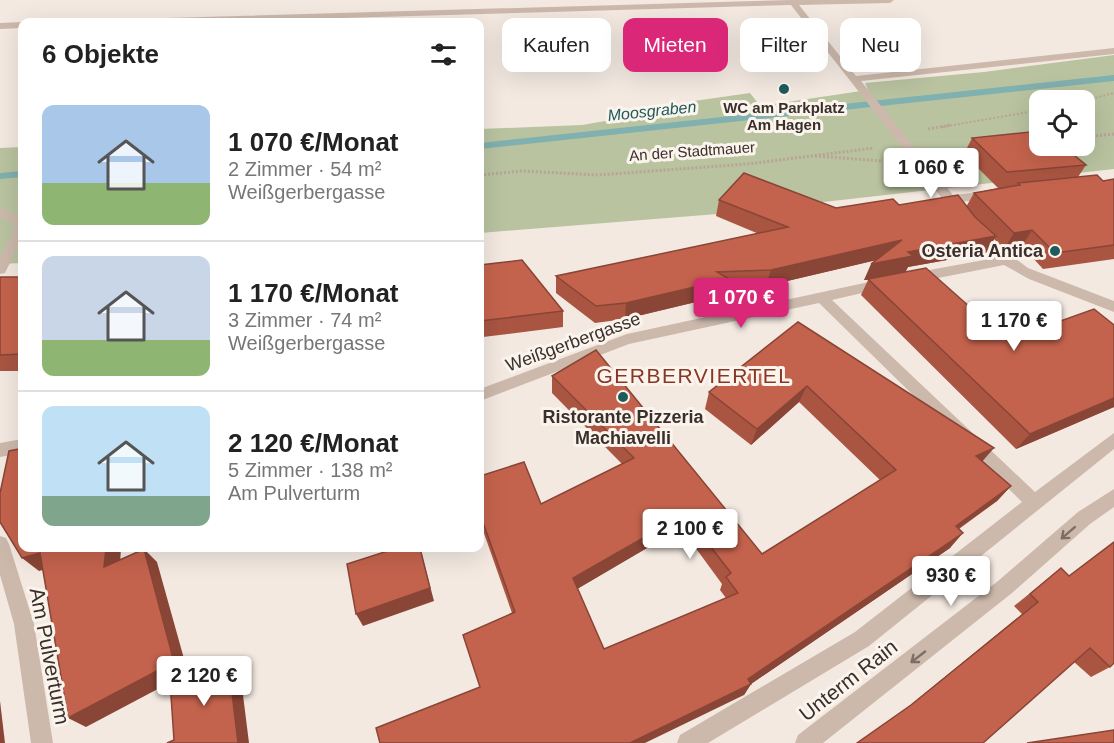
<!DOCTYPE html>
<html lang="de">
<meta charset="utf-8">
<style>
:root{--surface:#fff;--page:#f2f2f2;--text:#222;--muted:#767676;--line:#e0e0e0;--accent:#db2777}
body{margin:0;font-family:Helvetica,sans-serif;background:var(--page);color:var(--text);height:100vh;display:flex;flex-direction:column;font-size:22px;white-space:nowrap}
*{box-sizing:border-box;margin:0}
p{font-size:20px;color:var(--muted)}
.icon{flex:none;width:33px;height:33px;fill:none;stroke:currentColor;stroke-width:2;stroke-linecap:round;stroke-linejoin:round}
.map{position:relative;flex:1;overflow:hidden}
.sheet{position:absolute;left:18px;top:18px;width:466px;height:534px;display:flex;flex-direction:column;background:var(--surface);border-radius:12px;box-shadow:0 6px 24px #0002}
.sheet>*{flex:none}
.top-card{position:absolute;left:502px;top:18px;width:520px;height:54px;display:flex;gap:12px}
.controls{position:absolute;left:1029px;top:90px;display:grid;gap:12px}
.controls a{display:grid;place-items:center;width:66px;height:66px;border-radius:12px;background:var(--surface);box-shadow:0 6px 24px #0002;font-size:30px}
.price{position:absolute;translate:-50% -51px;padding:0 14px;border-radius:6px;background:#fff;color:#222;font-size:20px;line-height:39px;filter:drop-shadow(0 2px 3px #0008)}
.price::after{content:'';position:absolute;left:50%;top:36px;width:18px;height:14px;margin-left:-9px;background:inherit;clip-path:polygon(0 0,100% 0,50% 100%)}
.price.selected{background:var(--accent);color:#fff}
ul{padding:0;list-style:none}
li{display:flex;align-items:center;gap:18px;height:150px;padding:0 24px}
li+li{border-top:2px solid var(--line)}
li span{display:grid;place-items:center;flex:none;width:168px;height:120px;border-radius:12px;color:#555}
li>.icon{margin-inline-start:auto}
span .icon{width:72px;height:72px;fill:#fffc;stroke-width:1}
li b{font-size:26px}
h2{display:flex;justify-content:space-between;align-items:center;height:72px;padding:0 24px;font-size:26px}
.chip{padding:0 21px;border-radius:12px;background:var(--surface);box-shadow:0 6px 24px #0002;font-size:21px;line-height:54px}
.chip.selected{background:var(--accent);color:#fff}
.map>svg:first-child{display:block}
</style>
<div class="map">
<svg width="1114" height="743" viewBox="0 0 1114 743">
<rect width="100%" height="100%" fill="#f3e9e1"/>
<!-- green -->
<g fill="#b9c3a0" fill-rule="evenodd">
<path d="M1114,55V169L717,214L480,233V129L582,125L623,118L666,105L750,93L760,106L868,90L865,83L984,72ZM1040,100H1084V146H1040Z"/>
<path d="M22,147V263L0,264V148Z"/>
</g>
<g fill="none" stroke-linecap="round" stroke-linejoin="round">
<!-- stream -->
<g fill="#80b0af" fill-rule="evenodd">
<path d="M1114,75V81L480,149V143Z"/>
<path d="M22,171V177L0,179V173Z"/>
</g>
<!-- path-far1 -->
<g stroke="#b8a396" stroke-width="2" stroke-dasharray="2 2" stroke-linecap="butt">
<path d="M1084,101L1114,93"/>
<path d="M942,127L1040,110"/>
</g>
<!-- path -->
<g stroke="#b8a396" stroke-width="3" stroke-dasharray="2 2" stroke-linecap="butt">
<path d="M928,129L951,125"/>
<path d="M1084,137L1114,134"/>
<path d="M948,155L970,150"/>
<path d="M815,156L883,161"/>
<path d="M480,175L522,171L598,175L747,164L874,148"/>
</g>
<!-- minor -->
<g fill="#ccb9ac" fill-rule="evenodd">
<path d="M790,0H894L890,3L799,5L856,76L1114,48V54L861,81L953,195L992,191L998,195L992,199L958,202L965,212L959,216L955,215L791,5L204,22H127L131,19Z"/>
<path d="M22,22V28L0,29V23Z"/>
<path d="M0,208L22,218V238L5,273L0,274V257L13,233L14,224L0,217Z"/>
<path d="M976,229L1028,268L1114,301V312L1029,279L1004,265L913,283L908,281L906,278L908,275L913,273L995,258L972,236V230Z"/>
<path d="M883,279L890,284L888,287L832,300L1035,492L1114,433V449L869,646L708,743H677L680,735L855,632L1022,502L819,303L629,344L480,401V389L627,334Z"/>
<path d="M22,439V453L0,457V443Z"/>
<path d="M1114,489V507L1090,524L1012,593L823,743H795L798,735L998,581L1078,512Z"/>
<path d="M0,536L6,538L9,544L34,624L53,743H31L14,624L0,575Z"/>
</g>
</g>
<!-- wall -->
<g fill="#a95542" fill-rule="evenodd">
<path d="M972,138L1086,165L1078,177L1103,181L1114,179V259L1043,269L1022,246L1004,249L994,239L986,253L908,267L905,272L1007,340L1114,325V407L1016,449L861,295L868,280H864L876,260L766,286L727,288L725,295L625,319L595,323L556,293V276L759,234L716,216L719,200L836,208L899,205L966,207L974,193L998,188L964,154Z"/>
<path d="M480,265L563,311V327L483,337L484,352L480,353Z"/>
<rect x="0" y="277" width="22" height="94"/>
<path d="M798,322L983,461L1011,486L997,501L959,529L950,548L751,684L744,695L480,687L463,635L512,613L480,522V476L541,504L622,464L552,393V376L762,554L880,480L799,402L751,445L705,409L709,392ZM681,528L722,584L720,590L726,598L604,649L577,589Z"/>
<path d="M1061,568L1110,667L1091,677L1074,662L902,712L1022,614L1014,606Z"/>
</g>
<!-- shaded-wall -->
<g fill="#894536">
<path d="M1032,230L1022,246L1004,249L1014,233Z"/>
<path d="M996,236L986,253L908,267L905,273L864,280L871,264L908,252Z"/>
<path d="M902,240L894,256L766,286L771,270Z"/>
<path d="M729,279L725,295L625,319L626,303Z"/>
<path d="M807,386L799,402L751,445L757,429Z"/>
<path d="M1114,398V407L1016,449L1030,434Z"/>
<path d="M994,448L980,464L976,456Z"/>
<path d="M1011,486L997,501L942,540L956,526Z"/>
<path d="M685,514L681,528L572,592L573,578Z"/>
<path d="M963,533L950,548L748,686L751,684L744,695L645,743H630L748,679Z"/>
<path d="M106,548H121L119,580L104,567Z"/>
<path d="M420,548L434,601L363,626L356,614Z"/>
<path d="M144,549L157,562L188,673L86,727L68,718Z"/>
<path d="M40,553L57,566L39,571L22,558Z"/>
<path d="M228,660L240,671L249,743H238Z"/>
<path d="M0,701L5,743H0Z"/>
</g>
<!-- building -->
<g fill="#c4634d" stroke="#894536" stroke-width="1.5" fill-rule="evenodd">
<path d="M1040,131V146H1063L1086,165L1007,172L972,138Z"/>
<path d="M744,173L836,208L893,199L899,205L958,195L975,217L996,236L908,252L913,256L871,264L902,240L771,270L717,272L729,279L626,303L596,306L556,276L788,227L719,200Z"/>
<path d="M1097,175L1103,181L1114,179V245L1055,253L1032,230L1014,233L974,193L1020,185L1018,183Z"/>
<path d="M522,260L563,311L480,321V265Z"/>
<path d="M926,268L1007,340L1094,309L1114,325V398L1030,434L868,279Z"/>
<path d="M0,277H22V354L0,355Z"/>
<path d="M798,322L994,448L976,456L1011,486L956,526L963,533L748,679L751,684L630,743H380L376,728L480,687L463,635L515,612L480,514V476L524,462L541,504L634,458L552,376L596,350L762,554L896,470L807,386L757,429L709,392ZM685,514L731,573L726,577L738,593L604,649L573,578Z"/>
<path d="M480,323L483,336L480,337Z"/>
<path d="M22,441V548H106L104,567L144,549L174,662L68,718L40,553L22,558L0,522V493L9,451L19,449Z"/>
<path d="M1114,542V663L1110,667L1090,648L983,743H857L911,705L1038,602L1030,594L1061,568L1069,576Z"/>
<path d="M397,548H420L430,588L356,614L347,564Z"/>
<path d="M228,660L238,743H167L174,740L170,681Z"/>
<path d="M1114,730V743H1027Z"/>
</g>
<!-- one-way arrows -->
<defs><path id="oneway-shaft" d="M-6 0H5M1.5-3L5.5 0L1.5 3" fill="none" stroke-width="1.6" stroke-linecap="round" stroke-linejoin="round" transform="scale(1.5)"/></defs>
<g stroke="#7c6d65">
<use href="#oneway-shaft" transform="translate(1068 533) rotate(139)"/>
<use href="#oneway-shaft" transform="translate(918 657) rotate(142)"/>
</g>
<!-- markers -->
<g fill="#205b5b" stroke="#faf4ed" stroke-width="2">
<circle cx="784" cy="89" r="6"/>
<circle cx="1055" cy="251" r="6"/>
<circle cx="623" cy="397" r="6"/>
</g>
<g text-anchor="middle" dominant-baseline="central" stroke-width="6" stroke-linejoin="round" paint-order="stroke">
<!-- far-poi labels -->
<g font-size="15" font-weight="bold" fill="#3a2f2b" stroke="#faf4ed">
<text x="784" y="107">WC am Parkplatz<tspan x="784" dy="17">Am Hagen</tspan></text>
</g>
<!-- far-street labels -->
<g font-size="15" fill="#3a2f2b" stroke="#faf4ed">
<text transform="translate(692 151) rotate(-4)">An der Stadtmauer</text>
</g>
<!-- far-water labels -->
<g font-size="16" font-style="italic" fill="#205b5b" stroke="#faf4ed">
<text transform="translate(652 111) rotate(-6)">Moosgraben</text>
</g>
<!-- poi labels -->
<g font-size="18" font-weight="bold" fill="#3a2f2b" stroke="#faf4ed" text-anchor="end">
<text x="1043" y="251">Osteria Antica</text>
<text x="623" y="417" text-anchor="middle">Ristorante Pizzeria<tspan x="623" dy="21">Machiavelli</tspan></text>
</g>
<!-- street labels -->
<g font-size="18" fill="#3a2f2b" stroke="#faf4ed">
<text transform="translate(573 342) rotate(-20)">Weißgerbergasse</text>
</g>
<!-- quarter labels -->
<g font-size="21" letter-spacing="1.5" fill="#883625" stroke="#faf4ed">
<text x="694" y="375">GERBERVIERTEL</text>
</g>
<!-- near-street labels -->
<g font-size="21" fill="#3a2f2b" stroke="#faf4ed">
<text transform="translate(50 656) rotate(79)">Am Pulverturm</text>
<text transform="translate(848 680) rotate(-38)">Unterm Rain</text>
</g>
</g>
</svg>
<div class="controls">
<a><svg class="icon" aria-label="locate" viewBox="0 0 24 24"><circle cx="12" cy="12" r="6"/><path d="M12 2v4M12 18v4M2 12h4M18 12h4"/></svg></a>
</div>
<b class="price" style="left:931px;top:199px">1 060 €</b>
<b class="price selected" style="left:741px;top:329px">1 070 €</b>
<b class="price" style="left:1014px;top:352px">1 170 €</b>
<b class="price" style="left:690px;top:560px">2 100 €</b>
<b class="price" style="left:951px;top:607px">930 €</b>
<b class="price" style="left:204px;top:707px">2 120 €</b>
<div class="top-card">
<a class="chip">Kaufen</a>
<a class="chip selected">Mieten</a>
<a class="chip">Filter</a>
<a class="chip">Neu</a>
</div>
<section class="sheet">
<h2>6 Objekte<svg class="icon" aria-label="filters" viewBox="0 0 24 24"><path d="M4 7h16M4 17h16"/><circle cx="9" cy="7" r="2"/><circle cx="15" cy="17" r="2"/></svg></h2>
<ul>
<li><span style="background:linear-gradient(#a9c7e8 65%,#8fb573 0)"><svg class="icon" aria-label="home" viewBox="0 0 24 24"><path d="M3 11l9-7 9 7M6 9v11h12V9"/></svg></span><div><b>1 070 €/Monat</b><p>2 Zimmer · 54 m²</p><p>Weißgerbergasse</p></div></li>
<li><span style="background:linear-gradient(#c9d6e8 70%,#8fb573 0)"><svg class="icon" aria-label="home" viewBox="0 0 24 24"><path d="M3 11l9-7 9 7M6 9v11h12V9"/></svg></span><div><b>1 170 €/Monat</b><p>3 Zimmer · 74 m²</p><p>Weißgerbergasse</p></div></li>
<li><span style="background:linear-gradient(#bfe0f5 75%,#7fa58c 0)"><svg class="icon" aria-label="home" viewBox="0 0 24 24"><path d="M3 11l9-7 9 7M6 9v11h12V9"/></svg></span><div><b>2 120 €/Monat</b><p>5 Zimmer · 138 m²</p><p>Am Pulverturm</p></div></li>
</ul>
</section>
</div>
